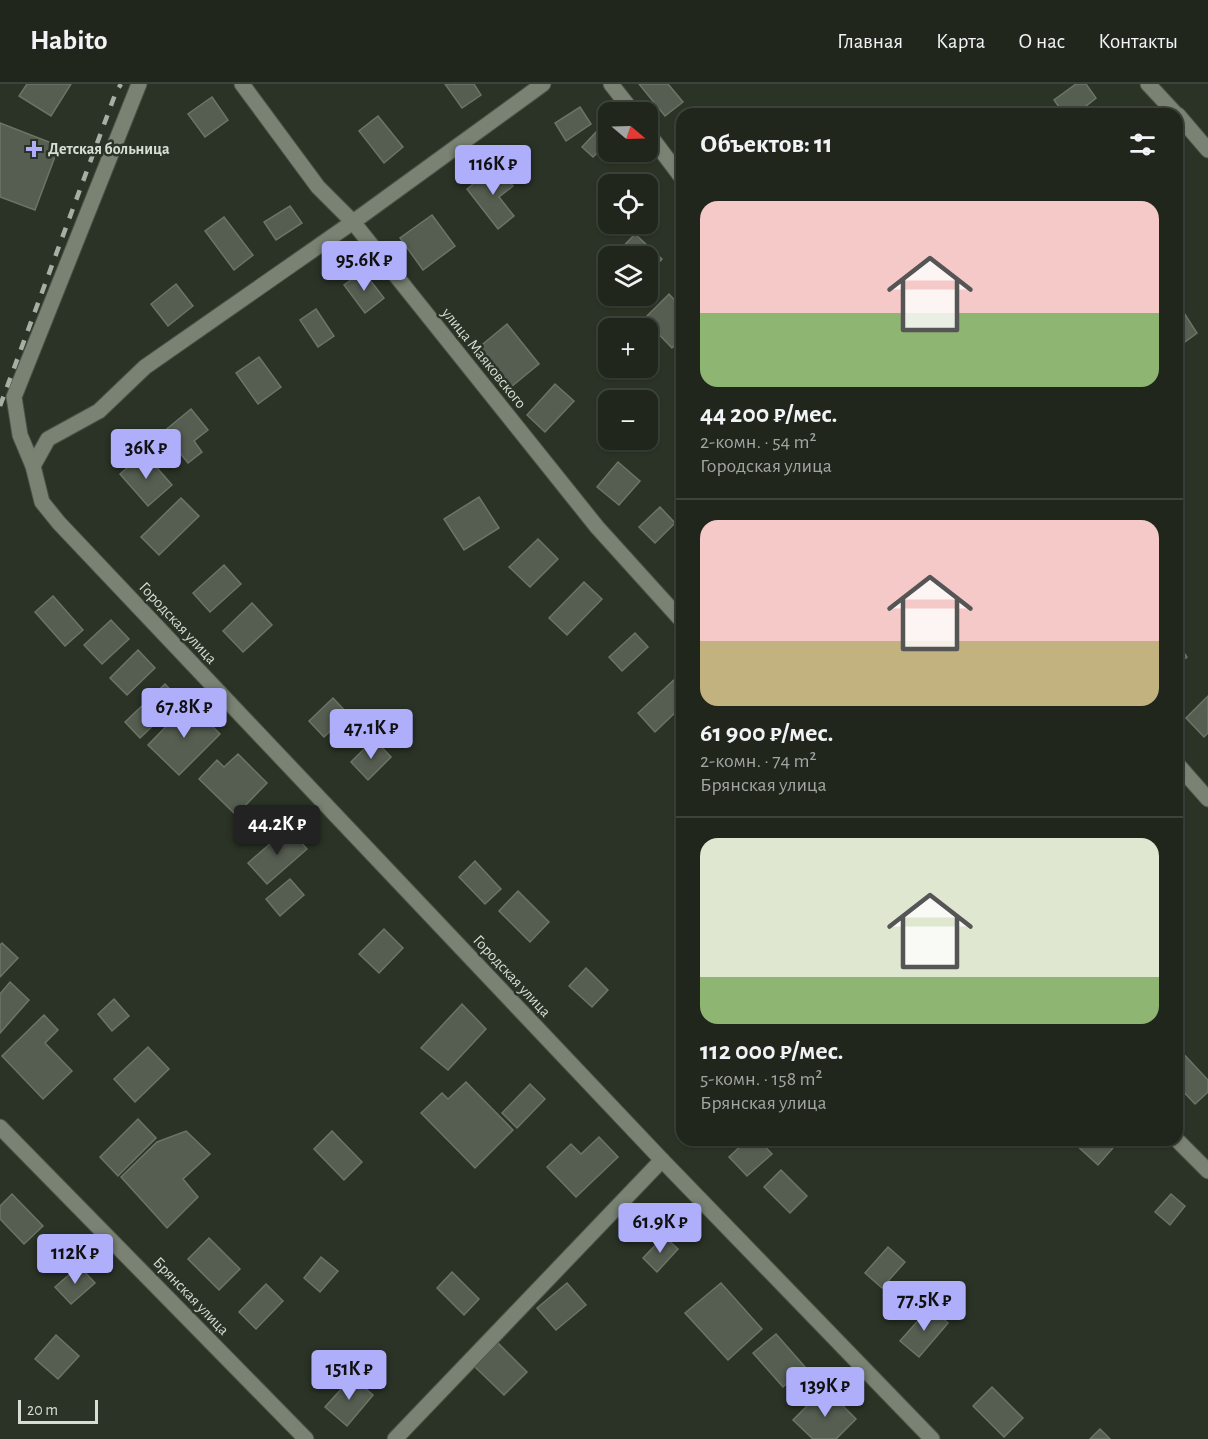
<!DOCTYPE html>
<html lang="ru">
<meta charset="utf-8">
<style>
:root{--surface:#20261c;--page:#282e25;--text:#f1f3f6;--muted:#a2a5a3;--line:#3d433b;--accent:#aeaefb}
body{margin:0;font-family:"Alegreya Sans",sans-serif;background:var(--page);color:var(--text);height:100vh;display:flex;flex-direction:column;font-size:22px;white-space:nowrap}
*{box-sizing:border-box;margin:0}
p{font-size:20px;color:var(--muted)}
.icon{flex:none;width:33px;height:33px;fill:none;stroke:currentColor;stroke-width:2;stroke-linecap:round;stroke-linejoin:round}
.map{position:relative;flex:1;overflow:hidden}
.drawer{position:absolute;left:676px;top:24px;width:507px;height:1038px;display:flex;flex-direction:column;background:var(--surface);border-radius:18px;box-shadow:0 2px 4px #0004,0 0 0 2px var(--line)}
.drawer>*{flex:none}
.needle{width:39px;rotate:109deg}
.controls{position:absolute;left:598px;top:18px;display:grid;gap:12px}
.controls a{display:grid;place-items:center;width:60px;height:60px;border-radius:12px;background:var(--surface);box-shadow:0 2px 4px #0004,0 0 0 2px var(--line);font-size:30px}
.scale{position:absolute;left:18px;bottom:15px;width:80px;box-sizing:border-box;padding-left:6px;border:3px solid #d7dcd4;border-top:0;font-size:16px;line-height:21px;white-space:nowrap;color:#d7dcd4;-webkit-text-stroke:4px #2b3326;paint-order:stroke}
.price{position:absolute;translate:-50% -51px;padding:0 14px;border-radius:6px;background:var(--accent);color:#111;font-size:20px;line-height:39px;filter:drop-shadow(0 2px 3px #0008)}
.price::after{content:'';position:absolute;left:50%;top:36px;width:18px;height:14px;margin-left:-9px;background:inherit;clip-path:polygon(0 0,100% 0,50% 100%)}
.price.on{background:#222;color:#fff}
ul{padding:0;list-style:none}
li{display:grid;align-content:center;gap:12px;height:318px;padding:0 24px}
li+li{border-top:2px solid var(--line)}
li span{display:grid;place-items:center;height:186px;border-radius:18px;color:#555}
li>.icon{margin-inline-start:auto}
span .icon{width:108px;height:108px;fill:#fffc;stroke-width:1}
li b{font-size:26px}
h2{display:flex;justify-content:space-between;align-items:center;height:72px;padding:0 24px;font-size:26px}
header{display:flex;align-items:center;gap:36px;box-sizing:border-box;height:84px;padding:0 30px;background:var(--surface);border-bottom:2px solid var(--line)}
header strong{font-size:28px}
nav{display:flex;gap:33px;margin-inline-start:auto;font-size:21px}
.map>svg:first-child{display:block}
</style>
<header>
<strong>Habito</strong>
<nav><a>Главная</a><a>Карта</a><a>О нас</a><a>Контакты</a></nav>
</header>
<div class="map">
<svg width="1208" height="1355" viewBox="0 0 1208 1355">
<rect width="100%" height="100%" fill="#2b3326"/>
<!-- building -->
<g fill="#565e51" stroke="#6b7466" stroke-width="1.5">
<path d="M27,0H71L51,32L19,12Z"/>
<path d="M445,0H474L481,11L462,24Z"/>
<path d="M639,0H668L683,18L665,32Z"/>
<path d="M1076,0H1086L1096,14L1076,30H1064L1054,16Z"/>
<path d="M212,13L228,36L205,53L188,30Z"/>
<path d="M580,23L591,40L566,57L555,39Z"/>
<path d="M378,32L403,63L384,79L359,47Z"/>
<path d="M0,39L59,62L35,126L0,113Z"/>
<path d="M599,45L609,57L593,73L582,63Z"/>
<path d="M496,81L513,102L499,113L514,132L498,145L467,105Z"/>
<path d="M290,122L302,139L276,156L264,138Z"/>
<path d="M432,131L455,162L423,186L400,154Z"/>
<path d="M224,133L253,171L234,186L205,147Z"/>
<path d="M635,150L662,175L648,190V172H614Z"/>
<path d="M363,187L384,214L365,229L344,201Z"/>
<path d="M176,200L193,222L168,242L151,220Z"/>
<path d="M669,210L682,224V254L672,264L644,235Z"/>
<path d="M316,225L334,252L318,263L300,236Z"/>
<path d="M1184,229L1197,249L1178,263V234Z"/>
<path d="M507,240L539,280L511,303L478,264Z"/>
<path d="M259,273L281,303L258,320L236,289Z"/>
<path d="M555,300L574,317L545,348L527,331Z"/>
<path d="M191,325L208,346L194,357L202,368L188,379L163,348Z"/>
<path d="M144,369L172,401L148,422L120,390Z"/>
<path d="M618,378L640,397L619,421L597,403Z"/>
<path d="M479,413L499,444L464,466L444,435Z"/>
<path d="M181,414L199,432L159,471L141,453Z"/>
<path d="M660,423L675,439L655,459L639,443Z"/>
<path d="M538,455L558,475L530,503L509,483Z"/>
<path d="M224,481L241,500L210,528L193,509Z"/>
<path d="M584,498L602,515L567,551L549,534Z"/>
<path d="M53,512L83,546L65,562L35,528Z"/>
<path d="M252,519L272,541L243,568L223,547Z"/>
<path d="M111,536L129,555L102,580L84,561Z"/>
<path d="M635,549L648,563L622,587L609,573Z"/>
<path d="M1178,560L1187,573L1178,580Z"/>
<path d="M138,566L155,584L127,611L110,594Z"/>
<path d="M676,594L682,601V622L655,648L638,629Z"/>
<path d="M165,600L180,616L140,654L125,638Z"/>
<path d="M1208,612V649L1204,653L1186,634Z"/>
<path d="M333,614L348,630L324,653L309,637Z"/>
<path d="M189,619L220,650L179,691L148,661Z"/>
<path d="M374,655L391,673L368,696L351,678Z"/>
<path d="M238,670L267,699L236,731L199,695L217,676L224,683Z"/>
<path d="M288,744L307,765L267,800L248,779Z"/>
<path d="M475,777L501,805L485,820L459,793Z"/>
<path d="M290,795L304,811L280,832L266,815Z"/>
<path d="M518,807L549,838L530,858L499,827Z"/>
<path d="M384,845L403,864L379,889L359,870Z"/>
<path d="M2,859L18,874L0,893V861Z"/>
<path d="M586,884L608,906L592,923L569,902Z"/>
<path d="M10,898L29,916L0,949V910Z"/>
<path d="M114,915L129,932L112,947L98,930Z"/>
<path d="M462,920L486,945L448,986L421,964Z"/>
<path d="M44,931L58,946L45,959L72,987L43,1015L2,972Z"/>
<path d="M148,963L169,985L135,1018L114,995Z"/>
<path d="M1178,964L1208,996V1008L1195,1020L1178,1002Z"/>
<path d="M466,998L513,1046L475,1084L421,1029L442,1009L448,1015Z"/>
<path d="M530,1000L545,1015L517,1044L502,1029Z"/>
<path d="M138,1035L156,1054L118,1092L100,1073Z"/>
<path d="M186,1047L210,1070L183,1095L198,1113L167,1144L121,1093L157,1058Z"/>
<path d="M332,1047L362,1078L344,1096L314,1065Z"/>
<path d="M599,1053L618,1073L576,1113L547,1083L571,1060L581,1070Z"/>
<path d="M747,1056H759L772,1070L747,1092L729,1073Z"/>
<path d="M1078,1056H1120L1098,1081L1074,1059Z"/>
<path d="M781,1086L807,1112L790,1129L764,1103Z"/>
<path d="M12,1110L43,1142L24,1160L0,1135V1122Z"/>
<path d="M1171,1110L1185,1122L1170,1141L1155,1128Z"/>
<path d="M664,1152L678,1165L657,1188L643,1174Z"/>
<path d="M209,1154L240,1185L219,1206L188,1175Z"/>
<path d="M888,1163L905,1178L882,1204L865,1189Z"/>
<path d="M321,1173L338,1187L320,1208L304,1194Z"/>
<path d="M79,1182L95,1199L71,1220L55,1203Z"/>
<path d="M452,1188L479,1215L464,1231L437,1204Z"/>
<path d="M567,1199L586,1221L556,1246L537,1224Z"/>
<path d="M721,1199L762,1245L728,1276L685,1229Z"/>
<path d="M266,1200L283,1217L256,1245L239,1228Z"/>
<path d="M930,1223L948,1239L919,1273L900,1257Z"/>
<path d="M776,1250L805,1283L783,1303L753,1269Z"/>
<path d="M56,1251L79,1272L58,1295L35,1275Z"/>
<path d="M498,1259L527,1288L504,1311L475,1283Z"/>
<path d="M352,1293L373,1311L347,1342L325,1323Z"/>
<path d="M992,1303L1023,1334L1004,1353L973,1322Z"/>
<path d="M825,1304L856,1335L836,1355H813L793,1336Z"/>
<path d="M1100,1345L1110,1355H1090Z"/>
</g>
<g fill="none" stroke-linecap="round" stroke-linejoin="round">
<defs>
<path id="service" d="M33,382L20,351L14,313L139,0"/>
<g id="minor">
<path d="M242,0L318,103L353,138L597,443L682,537"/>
<path d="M543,0L353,138L145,283L99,327L48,355L33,382L42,418L59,439L662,1076L932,1355"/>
<path d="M611,0L633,28"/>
<path d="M1148,0L1176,30"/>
<path d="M1178,31L1208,66"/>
<path d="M648,49L682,94"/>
<path d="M1178,681L1208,715"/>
<path d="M0,1043L306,1355"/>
<path d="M1177,1056L1208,1087"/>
<path d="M395,1355L662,1076"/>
</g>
</defs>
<!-- service casing -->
<use href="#service" stroke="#4b5146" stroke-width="17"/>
<!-- minor casing -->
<use href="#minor" stroke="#4b5146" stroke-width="17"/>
<!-- service -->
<use href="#service" stroke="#798273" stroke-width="15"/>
<!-- minor -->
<use href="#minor" stroke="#798273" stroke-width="15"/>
<!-- rail -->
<path stroke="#a8aea4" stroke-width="4.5" stroke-dasharray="10 10" stroke-linecap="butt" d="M0,322L116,8L121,0"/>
</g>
<!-- markers -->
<path fill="#aeaefb" stroke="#2b3326" stroke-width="2" d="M31 56h6v6h6v6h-6v6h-6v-6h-6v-6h6z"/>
<g text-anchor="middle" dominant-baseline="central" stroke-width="5" stroke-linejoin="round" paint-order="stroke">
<!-- poi labels -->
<g font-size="16" font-weight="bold" fill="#d7dcd4" stroke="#2b3326" text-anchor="start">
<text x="48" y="65">Детская больница</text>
</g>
<!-- street labels -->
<g font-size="16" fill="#d7dcd4" stroke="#2b3326">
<text transform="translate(484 274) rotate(51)">улица Маяковского</text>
<text transform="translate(178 539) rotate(47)">Городская улица</text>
<text transform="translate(512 892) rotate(47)">Городская улица</text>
<text transform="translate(191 1212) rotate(46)">Брянская улица</text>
</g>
</g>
</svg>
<div class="controls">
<a><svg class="needle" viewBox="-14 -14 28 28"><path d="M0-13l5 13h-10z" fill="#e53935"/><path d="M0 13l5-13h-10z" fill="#a2a5a3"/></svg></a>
<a><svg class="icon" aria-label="locate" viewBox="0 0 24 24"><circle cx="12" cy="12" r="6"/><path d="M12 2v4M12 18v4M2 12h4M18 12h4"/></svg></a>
<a><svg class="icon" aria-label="layers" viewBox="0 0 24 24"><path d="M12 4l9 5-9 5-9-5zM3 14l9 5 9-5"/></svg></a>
<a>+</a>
<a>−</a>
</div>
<div class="scale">20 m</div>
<b class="price" style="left:493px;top:112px">116K ₽</b>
<b class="price" style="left:364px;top:208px">95.6K ₽</b>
<b class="price" style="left:146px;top:396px">36K ₽</b>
<b class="price" style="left:184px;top:655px">67.8K ₽</b>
<b class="price" style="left:371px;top:676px">47.1K ₽</b>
<b class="price on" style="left:277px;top:772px">44.2K ₽</b>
<b class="price" style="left:660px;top:1170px">61.9K ₽</b>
<b class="price" style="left:75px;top:1201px">112K ₽</b>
<b class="price" style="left:924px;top:1248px">77.5K ₽</b>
<b class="price" style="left:349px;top:1317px">151K ₽</b>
<b class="price" style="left:825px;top:1334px">139K ₽</b>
<section class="drawer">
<h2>Объектов: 11<svg class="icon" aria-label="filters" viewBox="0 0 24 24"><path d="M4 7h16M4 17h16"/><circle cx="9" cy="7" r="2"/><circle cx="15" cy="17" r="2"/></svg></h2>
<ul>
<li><span style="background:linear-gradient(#f6c9c9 60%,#8fb573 0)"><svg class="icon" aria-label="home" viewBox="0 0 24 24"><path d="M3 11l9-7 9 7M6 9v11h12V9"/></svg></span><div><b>44 200 ₽/мес.</b><p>2-комн. · 54 m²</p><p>Городская улица</p></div></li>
<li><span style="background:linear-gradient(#f6c9c9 65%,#c2b280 0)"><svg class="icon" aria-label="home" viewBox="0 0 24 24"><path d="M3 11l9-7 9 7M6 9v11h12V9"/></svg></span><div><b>61 900 ₽/мес.</b><p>2-комн. · 74 m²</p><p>Брянская улица</p></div></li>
<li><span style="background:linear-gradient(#dfe7d0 75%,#8fb573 0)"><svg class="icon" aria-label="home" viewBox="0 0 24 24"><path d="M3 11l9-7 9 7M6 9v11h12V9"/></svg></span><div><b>112 000 ₽/мес.</b><p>5-комн. · 158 m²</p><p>Брянская улица</p></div></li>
</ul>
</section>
</div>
